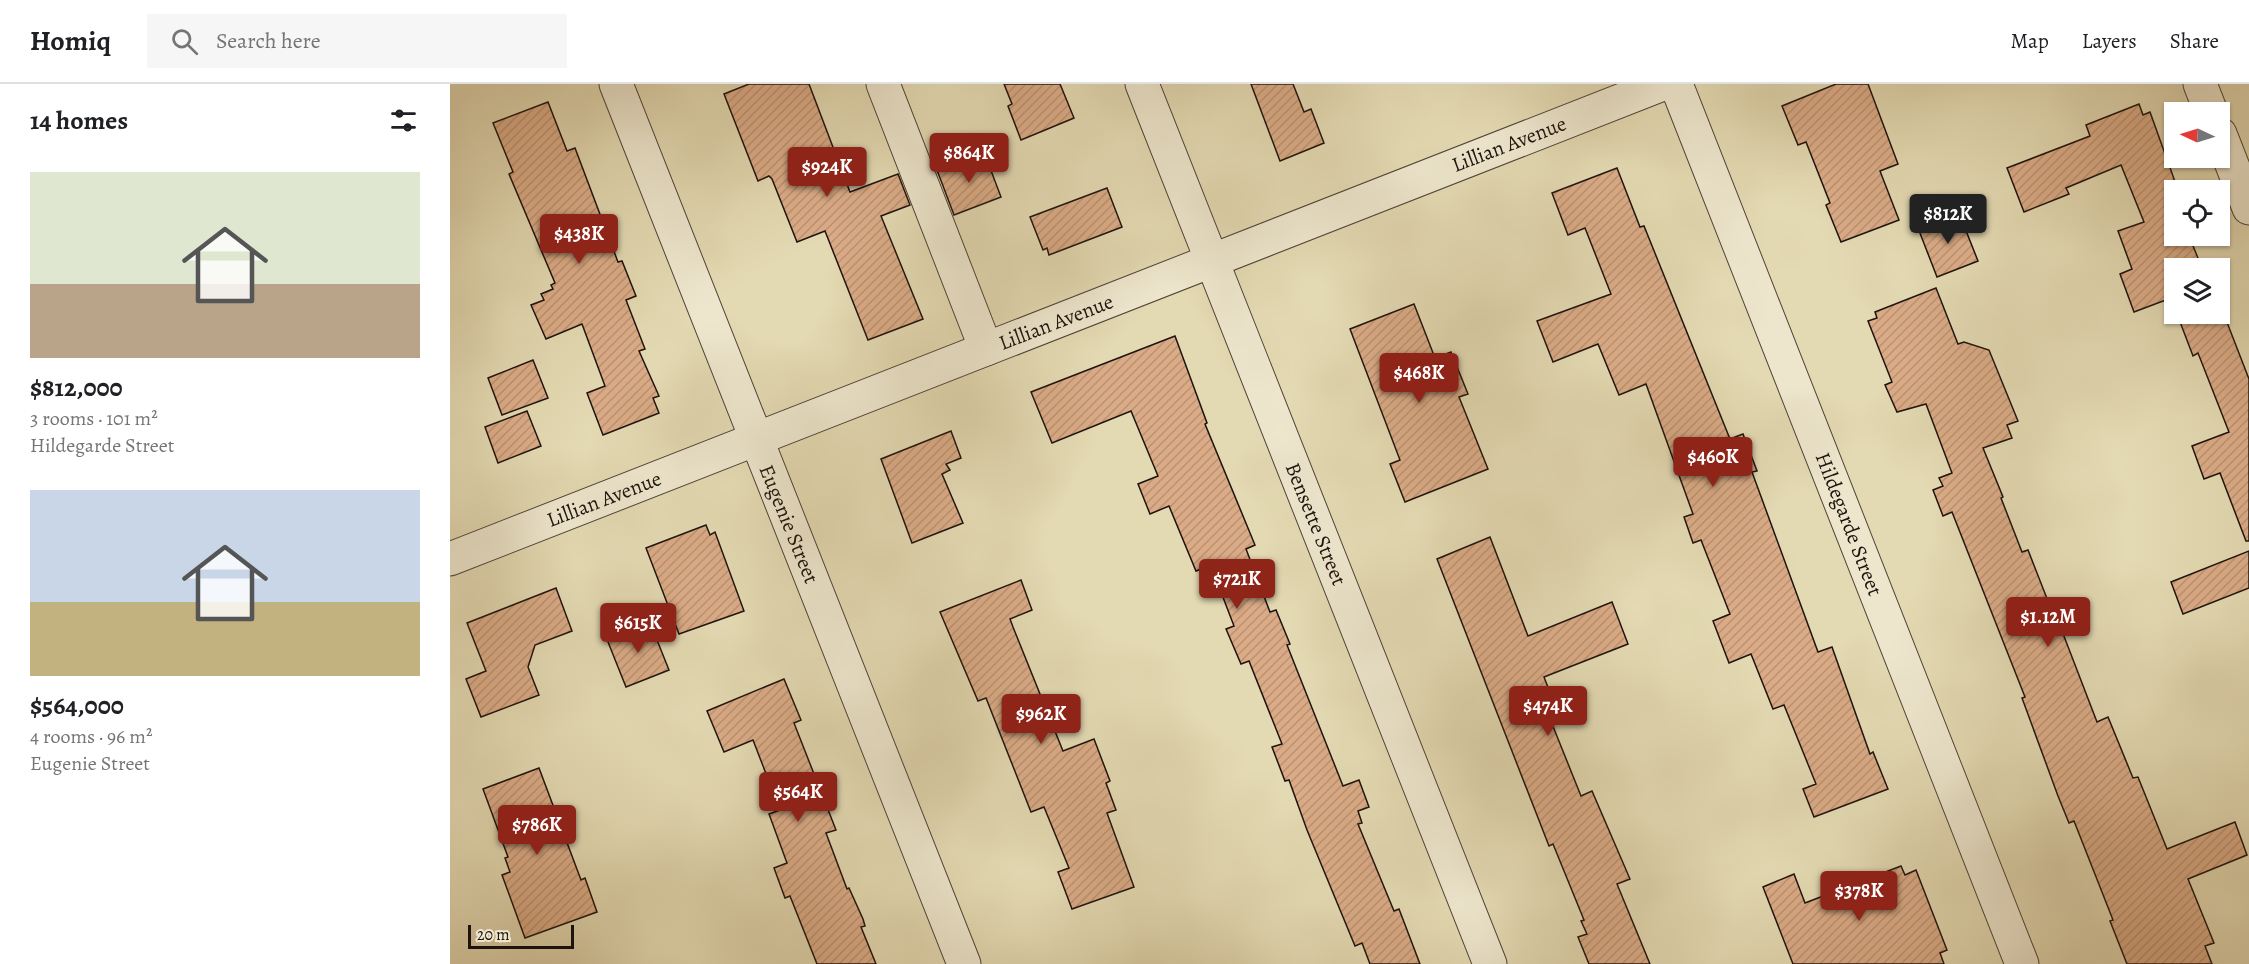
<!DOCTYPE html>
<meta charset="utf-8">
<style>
:root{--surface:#fff;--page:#f6f6f6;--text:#202124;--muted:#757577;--line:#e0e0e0;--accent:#8f2418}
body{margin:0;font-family:Alegreya,serif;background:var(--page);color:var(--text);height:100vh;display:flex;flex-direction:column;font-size:22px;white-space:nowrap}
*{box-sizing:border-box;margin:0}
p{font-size:20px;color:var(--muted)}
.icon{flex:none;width:33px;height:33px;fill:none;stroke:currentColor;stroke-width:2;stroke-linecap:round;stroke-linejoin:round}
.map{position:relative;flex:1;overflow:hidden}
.panel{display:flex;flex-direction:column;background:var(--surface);width:450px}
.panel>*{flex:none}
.needle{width:39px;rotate:274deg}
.controls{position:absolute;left:1714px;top:18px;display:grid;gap:12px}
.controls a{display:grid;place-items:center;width:66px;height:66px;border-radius:0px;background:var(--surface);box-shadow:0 2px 4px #0004;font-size:30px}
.scale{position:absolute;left:18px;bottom:15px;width:106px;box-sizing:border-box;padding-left:6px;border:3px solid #1e130e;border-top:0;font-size:16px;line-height:21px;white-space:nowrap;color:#1e130e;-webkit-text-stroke:4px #ede6cd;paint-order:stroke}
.price{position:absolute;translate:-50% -51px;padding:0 14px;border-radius:6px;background:var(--accent);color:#fff;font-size:20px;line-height:39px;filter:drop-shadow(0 2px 3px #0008)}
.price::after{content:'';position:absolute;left:50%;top:36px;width:18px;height:14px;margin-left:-9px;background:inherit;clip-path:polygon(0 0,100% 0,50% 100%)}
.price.active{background:#222;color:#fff}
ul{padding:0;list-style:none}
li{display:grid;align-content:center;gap:12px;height:318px;padding:0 30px}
li span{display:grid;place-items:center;height:186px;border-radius:0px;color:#555}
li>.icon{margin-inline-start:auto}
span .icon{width:108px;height:108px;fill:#fffc;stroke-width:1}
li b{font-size:26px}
h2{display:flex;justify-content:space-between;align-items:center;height:72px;padding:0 30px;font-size:26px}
header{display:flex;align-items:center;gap:36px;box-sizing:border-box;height:84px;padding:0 30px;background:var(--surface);border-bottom:2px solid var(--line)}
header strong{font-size:28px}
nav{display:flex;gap:33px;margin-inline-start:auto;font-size:21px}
.search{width:420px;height:54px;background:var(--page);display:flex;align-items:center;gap:15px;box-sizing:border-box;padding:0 21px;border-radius:0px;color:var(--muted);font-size:22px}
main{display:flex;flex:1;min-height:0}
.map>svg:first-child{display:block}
</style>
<header>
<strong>Homiq</strong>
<div class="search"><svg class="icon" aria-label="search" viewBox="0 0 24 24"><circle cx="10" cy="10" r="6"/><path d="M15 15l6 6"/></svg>Search here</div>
<nav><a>Map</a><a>Layers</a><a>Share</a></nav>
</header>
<main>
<section class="panel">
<h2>14 homes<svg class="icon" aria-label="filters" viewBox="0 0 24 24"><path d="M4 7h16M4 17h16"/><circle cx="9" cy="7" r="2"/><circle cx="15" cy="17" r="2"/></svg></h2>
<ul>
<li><span style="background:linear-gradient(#dfe7d0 60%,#b9a48a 0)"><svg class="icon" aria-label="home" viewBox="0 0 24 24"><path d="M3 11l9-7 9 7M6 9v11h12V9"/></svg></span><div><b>$812,000</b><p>3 rooms · 101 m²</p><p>Hildegarde Street</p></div></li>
<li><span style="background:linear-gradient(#c9d6e8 60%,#c2b280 0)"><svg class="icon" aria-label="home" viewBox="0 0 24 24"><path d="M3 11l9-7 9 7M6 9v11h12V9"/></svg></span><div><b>$564,000</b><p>4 rooms · 96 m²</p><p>Eugenie Street</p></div></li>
</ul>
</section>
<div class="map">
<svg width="1799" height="880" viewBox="0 0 1799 880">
<defs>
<pattern id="building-hatch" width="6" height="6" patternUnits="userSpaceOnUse" patternTransform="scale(1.5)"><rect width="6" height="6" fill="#daab86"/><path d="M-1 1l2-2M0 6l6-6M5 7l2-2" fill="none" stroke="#bb9272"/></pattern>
</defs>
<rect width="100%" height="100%" fill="#e3d9b2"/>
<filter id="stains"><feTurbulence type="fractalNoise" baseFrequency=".00333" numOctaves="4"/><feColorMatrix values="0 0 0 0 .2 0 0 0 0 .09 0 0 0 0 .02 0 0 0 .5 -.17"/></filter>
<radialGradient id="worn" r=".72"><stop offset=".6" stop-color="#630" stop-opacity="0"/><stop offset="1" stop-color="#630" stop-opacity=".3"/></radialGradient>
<!-- building -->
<g fill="url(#building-hatch)" stroke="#1e130e" stroke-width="1.5">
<path d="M299,0H359L400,108L448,90L460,121L431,132L473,235L418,256L375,147L347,158L322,95L319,92L308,97L274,10Z"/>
<path d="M554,0H610L624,34L571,56L558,22L562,20Z"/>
<path d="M801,0H843L854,28L861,25L874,59L830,77Z"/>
<path d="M1386,0H1418L1448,80L1430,87L1449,136L1391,158L1376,121L1380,119L1356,58L1348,61L1332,22Z"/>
<path d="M98,18L117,67L125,64L168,178L172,177L186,212L176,216L195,265L189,267L209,312L203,314L209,329L153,351L137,309L155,302L132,240L96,255L81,221L94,216L91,210L103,205L101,201L105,199L59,90L63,88L43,39Z"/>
<path d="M1689,20L1693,31L1700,28L1728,106H1722L1725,115V152H1739L1752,184H1725V225L1721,214L1684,228L1670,190L1682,185L1668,147L1694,138L1671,81L1616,104L1619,110L1574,128L1557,84L1640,52L1636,41Z"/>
<path d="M534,68L551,113L504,131L487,86Z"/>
<path d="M1167,84L1190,143L1194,142L1280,355L1293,350L1307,387L1302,388L1368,568L1382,563L1420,670L1423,668L1438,705L1364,733L1353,705L1366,700L1334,621L1323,625L1301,570L1279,579L1263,537L1280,530L1251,456L1243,459L1234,433L1243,430L1196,300L1169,311L1148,260L1103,278L1087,237L1161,210L1135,144L1118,151L1102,109Z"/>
<path d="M657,104L672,143L599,171L597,164L593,166L580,133Z"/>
<path d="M1509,129L1528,177L1487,193L1468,144Z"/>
<path d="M1486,204L1508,260L1514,258L1539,266L1568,337L1557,341L1562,354L1533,364L1553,413L1551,414L1572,468L1578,466L1605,535L1607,534L1647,638L1658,633L1683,694L1688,693L1717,765L1785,738L1797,771L1738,795L1764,859L1755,862L1762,880H1677L1660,837L1663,836L1624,737L1619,739L1608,712L1572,614L1575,613L1502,428L1493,432L1483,406L1493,402L1489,394L1502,389L1476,320L1447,328L1435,301L1442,298L1418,237L1427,234L1425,228Z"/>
<path d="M964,220L985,274L1001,268L1018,310L1009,313L1038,385L955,418L940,380L950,376L900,245Z"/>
<path d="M1773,228L1799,295V457H1796L1770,389L1754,395L1742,362L1779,348L1748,269L1743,272L1727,230Z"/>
<path d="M725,252L757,339L755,340L805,461L796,465L820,528L826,526L840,560L837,561L893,702L909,696L919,723L908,727L912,739L908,740L944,827L949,825L970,880H920L912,859L905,862L857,746L839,696L835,697L822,663L832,660L799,577L791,580L776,545L784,542L761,482L746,487L719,422L700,430L688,400L708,392L681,327L602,359L581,308Z"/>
<path d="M83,276L98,314L52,331L38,294Z"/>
<path d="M77,327L91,362L48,379L35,343Z"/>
<path d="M501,347L511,374L496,380L500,386L492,390L513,439L462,459L431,375Z"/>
<path d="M256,441L260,451L265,448L294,527L229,550L196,464Z"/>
<path d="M1040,453L1078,552L1162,518L1178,560L1094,593L1099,606L1090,610L1131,712L1142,707L1180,795L1167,800L1200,880H1139L1128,853L1137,850L1131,837L1134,836L1103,760L1099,762L987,475Z"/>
<path d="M1799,467V504L1733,530L1721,498Z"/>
<path d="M571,496L582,526L560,535L563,543L613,667L644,655L660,697L656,699L666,726L657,729L684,803L622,825L608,788L619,784L594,723L581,728L536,614L528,617L490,528Z"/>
<path d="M106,504L122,547L85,561L78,583L89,611L31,633L16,595L36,587L17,539Z"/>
<path d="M199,536L219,586L176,603L156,553Z"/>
<path d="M334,595L351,636L344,639L386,746L376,749L397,805L399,804L413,835L415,842L411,843L426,880H367L340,812L335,814L324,784L337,779L319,730L330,726L303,656L274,668L257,627Z"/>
<path d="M89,684L131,796L135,794L147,828L75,854L52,791L60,788L55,774L58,773L33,705Z"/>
<path d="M1451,782L1455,791L1466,786L1497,866L1490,869L1494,880H1343L1313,803L1344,790L1355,819Z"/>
</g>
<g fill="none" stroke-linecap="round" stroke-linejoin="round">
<defs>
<g id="minor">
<path d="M166,0L514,880"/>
<path d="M433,0L536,265"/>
<path d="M692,0L1040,880"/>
<path d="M1226,0L1572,880"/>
<path d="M1750,0L1761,28"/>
<path d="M1770,50L1799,124"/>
<path d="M0,475L1213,0"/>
</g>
</defs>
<!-- minor casing -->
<use href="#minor" stroke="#4f4437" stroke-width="35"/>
<!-- minor -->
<use href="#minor" stroke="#ede6cd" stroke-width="33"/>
</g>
<g text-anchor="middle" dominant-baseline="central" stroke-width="4.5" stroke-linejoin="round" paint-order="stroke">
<!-- street labels -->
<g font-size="21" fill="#1e130e" stroke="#ede6cd">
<text transform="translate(1059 60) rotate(-21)">Lillian Avenue</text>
<text transform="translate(606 238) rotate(-21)">Lillian Avenue</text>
<text transform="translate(154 415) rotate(-21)">Lillian Avenue</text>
<text transform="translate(339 440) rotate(68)">Eugenie Street</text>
<text transform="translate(866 440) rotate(68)">Bensette Street</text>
<text transform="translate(1399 440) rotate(69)">Hildegarde Street</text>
</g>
</g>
<rect width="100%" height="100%" filter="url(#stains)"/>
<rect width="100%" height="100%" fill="url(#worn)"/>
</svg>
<div class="controls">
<a><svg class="needle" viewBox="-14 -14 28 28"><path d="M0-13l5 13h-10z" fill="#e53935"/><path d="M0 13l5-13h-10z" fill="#757577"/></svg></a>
<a><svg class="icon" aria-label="locate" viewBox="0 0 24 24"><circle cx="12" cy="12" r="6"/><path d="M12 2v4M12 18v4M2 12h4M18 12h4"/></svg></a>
<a><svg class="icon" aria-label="layers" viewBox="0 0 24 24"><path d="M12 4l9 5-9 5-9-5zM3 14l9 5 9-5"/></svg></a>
</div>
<div class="scale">20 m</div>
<b class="price" style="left:519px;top:100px">$864K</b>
<b class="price" style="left:377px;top:114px">$924K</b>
<b class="price active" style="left:1498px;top:161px">$812K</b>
<b class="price" style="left:129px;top:181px">$438K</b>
<b class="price" style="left:969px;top:320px">$468K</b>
<b class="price" style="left:1263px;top:404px">$460K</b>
<b class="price" style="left:787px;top:526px">$721K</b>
<b class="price" style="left:1598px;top:564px">$1.12M</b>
<b class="price" style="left:188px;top:570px">$615K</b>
<b class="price" style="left:1098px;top:653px">$474K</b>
<b class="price" style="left:591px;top:661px">$962K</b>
<b class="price" style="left:348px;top:739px">$564K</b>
<b class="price" style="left:87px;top:772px">$786K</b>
<b class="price" style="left:1409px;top:838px">$378K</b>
</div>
</main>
